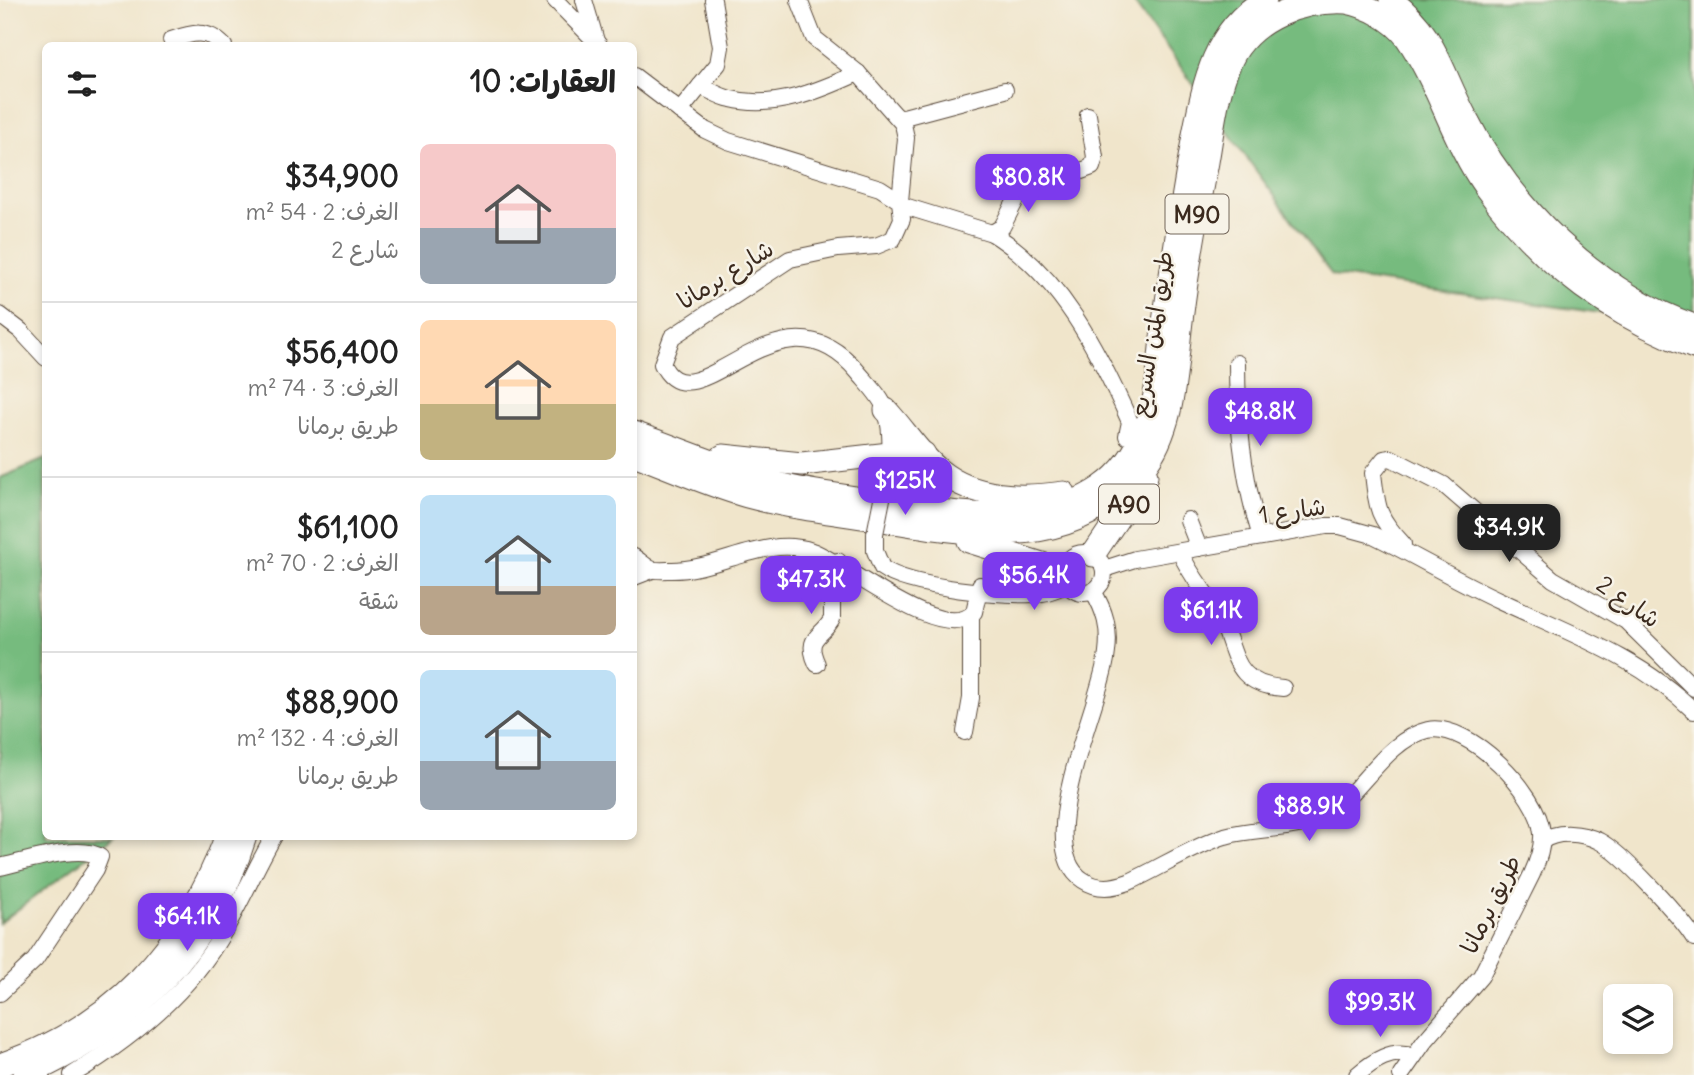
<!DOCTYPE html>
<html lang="ar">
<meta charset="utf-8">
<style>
:root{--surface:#fff;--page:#f2f2f2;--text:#222;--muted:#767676;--line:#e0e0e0;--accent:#7c3aed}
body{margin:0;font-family:Delius,"Playpen Sans Arabic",sans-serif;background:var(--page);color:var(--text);direction:rtl;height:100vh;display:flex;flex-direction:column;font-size:26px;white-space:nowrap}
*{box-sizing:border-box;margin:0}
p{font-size:23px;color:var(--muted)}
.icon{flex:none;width:38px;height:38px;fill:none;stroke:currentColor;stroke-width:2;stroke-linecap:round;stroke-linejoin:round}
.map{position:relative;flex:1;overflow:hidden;direction:ltr}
.sheet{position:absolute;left:42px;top:42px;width:595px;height:798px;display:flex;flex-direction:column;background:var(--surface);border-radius:10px;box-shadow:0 4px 10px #0003;direction:rtl}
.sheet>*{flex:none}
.buttons{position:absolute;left:1603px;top:984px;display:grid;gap:14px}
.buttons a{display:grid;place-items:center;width:70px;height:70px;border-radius:10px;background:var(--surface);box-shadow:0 4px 10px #0003;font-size:35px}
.price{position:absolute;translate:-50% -60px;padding:0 16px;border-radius:14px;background:var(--accent);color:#fff;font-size:23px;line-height:46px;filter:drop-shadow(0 2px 4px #0008)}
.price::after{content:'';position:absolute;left:50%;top:42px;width:21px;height:16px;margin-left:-10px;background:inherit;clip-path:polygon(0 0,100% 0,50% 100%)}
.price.selected{background:#222;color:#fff}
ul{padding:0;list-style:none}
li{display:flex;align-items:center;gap:21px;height:175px;padding:0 21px}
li+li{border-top:2px solid var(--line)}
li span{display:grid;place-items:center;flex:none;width:196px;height:140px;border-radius:10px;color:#555}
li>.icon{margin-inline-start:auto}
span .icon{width:84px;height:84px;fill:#fffc;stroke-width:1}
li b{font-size:30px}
h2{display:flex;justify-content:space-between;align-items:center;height:84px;padding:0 21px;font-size:30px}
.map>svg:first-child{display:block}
</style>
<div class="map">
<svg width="1694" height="1075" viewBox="0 0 1694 1075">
<rect width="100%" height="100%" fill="#f7f3e8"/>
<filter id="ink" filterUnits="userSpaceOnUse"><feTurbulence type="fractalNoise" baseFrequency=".0143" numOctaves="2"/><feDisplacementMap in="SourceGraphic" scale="14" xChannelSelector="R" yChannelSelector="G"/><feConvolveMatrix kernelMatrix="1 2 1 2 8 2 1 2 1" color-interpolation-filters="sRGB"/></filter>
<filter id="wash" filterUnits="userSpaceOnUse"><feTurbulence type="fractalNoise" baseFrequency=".00686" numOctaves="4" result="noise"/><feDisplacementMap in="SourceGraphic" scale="28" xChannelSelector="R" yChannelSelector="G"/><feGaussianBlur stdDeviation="1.57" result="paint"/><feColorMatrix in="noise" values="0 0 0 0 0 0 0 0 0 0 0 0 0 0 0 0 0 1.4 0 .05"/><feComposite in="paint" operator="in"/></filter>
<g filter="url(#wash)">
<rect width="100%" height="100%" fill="#f0e5cb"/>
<!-- forest -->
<g fill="#76bb7e" stroke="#58724e" stroke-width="2">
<path d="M1132,0H1694V326L1332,275Z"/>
<path d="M45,459L46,836L113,837L0,923V478Z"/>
</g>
</g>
<g filter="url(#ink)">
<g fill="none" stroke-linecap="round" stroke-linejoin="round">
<defs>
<g id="minor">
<path d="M555,0L600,46"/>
<path d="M584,0L596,41"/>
<path d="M799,0L814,38L858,73L903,124L906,138L900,201"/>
<path d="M171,40C192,33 207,28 224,46"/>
<path d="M634,76L705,130L728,141L880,188L900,201L902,219L893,239L876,246L838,249L790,259L672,337L662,364C695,432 778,276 858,372C867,383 882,397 886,411C894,436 888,465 892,491"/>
<path d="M700,86C710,90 720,97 731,99C774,110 819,91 858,73"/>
<path d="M680,111L718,64L721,47L713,0"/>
<path d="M900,118L1005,90"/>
<path d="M901,205L992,233L1002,227L1019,194L1092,167L1095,157L1088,115"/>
<path d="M992,233C1061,276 1098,350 1130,422L1127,436"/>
<path d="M0,315L21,331L46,358"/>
<path d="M1237,363C1237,423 1243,480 1261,537"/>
<path d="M1188,520L1199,548"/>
<path d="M875,534V551L882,568C909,587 1008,598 1042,593C1051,592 1059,588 1068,584"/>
<path d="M1403,544C1378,518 1377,509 1373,473L1384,459L1391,458L1444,485L1553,579L1626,621L1694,688"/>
<path d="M1180,552C1190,575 1205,591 1217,612C1238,647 1228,684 1283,688"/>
<circle cx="1084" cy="573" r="20"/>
<path d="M634,557C639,560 645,566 651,569C656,571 666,570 672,570C719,570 766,535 812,551C843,561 944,647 974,612L980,585"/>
<path d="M1104,569L1135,559L1326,526H1340L1373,535C1416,556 1457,581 1501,601C1569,633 1639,657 1694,711"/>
<path d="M634,577L652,570"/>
<path d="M1093,591C1105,611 1110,629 1107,652C1102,704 1030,845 1083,880C1098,890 1112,888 1129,882C1160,868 1192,847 1225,836C1263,825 1302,834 1336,808C1365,785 1389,739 1428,730C1469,722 1539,793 1542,833C1543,847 1538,861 1532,874L1481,976L1424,1042L1401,1075"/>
<path d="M817,664C804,636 822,638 832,619V580L838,561"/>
<path d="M965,732L971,698V616"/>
<path d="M1542,841C1558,830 1582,833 1599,841C1621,852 1681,917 1694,938"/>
<path d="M0,867C24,862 80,843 100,857L95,870L35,960L0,993"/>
<path d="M72,1075C128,1041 183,998 218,941C239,908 254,870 274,836"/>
<path d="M1357,1075C1373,1061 1392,1048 1414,1056"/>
</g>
<g id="highway">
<path d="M1391,0C1435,33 1440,68 1464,114C1510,206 1596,292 1694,326"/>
<path d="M886,410C904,429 919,454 940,471C975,499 1022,499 1064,493"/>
<path d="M634,433C682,450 729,470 778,484C812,493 848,496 882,502C975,518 1104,538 1146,427C1159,394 1159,357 1164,322C1173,260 1183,197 1194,135C1204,82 1215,28 1265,0"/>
<path d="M634,454C671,468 708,485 747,496C791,508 837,513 882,520C976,535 1075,554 1143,468C1175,428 1175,370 1181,321C1187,268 1197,215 1207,162C1213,128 1216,92 1231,60C1251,19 1301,0 1346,2C1368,6 1394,20 1407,38C1439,84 1453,142 1486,188C1539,262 1609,315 1694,347"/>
<path d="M723,456L802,464L907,452L924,454"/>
<path d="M969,541L1064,571"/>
<path d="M1093,555L1146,476"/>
<path d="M0,1065C116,1025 183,950 227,836"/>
<path d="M25,1075C133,1029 210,949 245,836"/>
</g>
</defs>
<!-- minor casing -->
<use href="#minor" stroke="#564638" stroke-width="18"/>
<!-- highway casing -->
<use href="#highway" stroke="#564638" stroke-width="25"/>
<!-- minor -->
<use href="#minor" stroke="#fff" stroke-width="16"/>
<!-- highway -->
<use href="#highway" stroke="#fff" stroke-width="23"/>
<defs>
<path id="minor-bridge" d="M875,534L884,489"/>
</defs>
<!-- minor-bridge casing -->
<use href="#minor-bridge" stroke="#564638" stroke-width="18" stroke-linecap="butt"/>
<!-- minor-bridge -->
<use href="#minor-bridge" stroke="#fff" stroke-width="16"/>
</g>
</g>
<g text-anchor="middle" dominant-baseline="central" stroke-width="5" stroke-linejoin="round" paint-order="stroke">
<!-- shield labels -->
<g fill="#f7f3e8" stroke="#73665b" stroke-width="2">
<rect x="1165.5" y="194.5" width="63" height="39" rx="5"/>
<rect x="1099" y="484.5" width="60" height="39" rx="5"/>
</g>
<g font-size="23" font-weight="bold" fill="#3b2a1e">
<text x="1197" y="214">M90</text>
<text x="1129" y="504">A90</text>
</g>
<!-- street labels -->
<g font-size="24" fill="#3b2a1e" stroke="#f7f3e8">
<text transform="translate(725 274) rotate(-32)">شارع برمانا</text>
<text transform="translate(1151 334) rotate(-81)">طريق المتن السريع</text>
<text transform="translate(1292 510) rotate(-8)">شارع 1</text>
<text transform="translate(1629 601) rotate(35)">شارع 2</text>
<text transform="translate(1490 904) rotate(-64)">طريق برمانا</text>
</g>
</g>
</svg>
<div class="buttons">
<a><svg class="icon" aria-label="layers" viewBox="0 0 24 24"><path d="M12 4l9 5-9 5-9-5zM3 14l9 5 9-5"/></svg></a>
</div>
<b class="price" style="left:1028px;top:214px">$80.8K</b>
<b class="price" style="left:1260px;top:448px">$48.8K</b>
<b class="price" style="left:905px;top:517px">$125K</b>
<b class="price selected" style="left:1509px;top:564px">$34.9K</b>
<b class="price" style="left:1034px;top:612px">$56.4K</b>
<b class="price" style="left:811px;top:616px">$47.3K</b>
<b class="price" style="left:1211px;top:647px">$61.1K</b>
<b class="price" style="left:1309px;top:843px">$88.9K</b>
<b class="price" style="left:187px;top:953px">$64.1K</b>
<b class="price" style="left:1380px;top:1039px">$99.3K</b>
<section class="sheet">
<h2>العقارات: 10<svg class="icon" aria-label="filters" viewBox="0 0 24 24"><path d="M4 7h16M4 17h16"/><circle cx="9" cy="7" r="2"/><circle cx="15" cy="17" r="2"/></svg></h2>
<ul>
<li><span style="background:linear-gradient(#f6c9c9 60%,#9aa5b1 0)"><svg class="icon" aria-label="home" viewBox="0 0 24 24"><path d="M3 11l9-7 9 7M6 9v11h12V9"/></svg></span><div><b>$34,900</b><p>الغرف: 2 · 54 m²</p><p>شارع 2</p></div></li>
<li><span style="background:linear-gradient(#ffd9b3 60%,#c2b280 0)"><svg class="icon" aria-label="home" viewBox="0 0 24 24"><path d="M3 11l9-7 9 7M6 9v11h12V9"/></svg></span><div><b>$56,400</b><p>الغرف: 3 · 74 m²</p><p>طريق برمانا</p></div></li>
<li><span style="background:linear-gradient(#bfe0f5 65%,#b9a48a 0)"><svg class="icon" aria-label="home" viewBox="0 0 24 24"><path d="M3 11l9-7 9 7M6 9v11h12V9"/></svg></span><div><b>$61,100</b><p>الغرف: 2 · 70 m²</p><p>شقة</p></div></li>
<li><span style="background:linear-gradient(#bfe0f5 65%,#9aa5b1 0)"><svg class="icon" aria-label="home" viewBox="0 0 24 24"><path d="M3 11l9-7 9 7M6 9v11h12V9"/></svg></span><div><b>$88,900</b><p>الغرف: 4 · 132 m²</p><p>طريق برمانا</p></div></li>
</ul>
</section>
</div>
